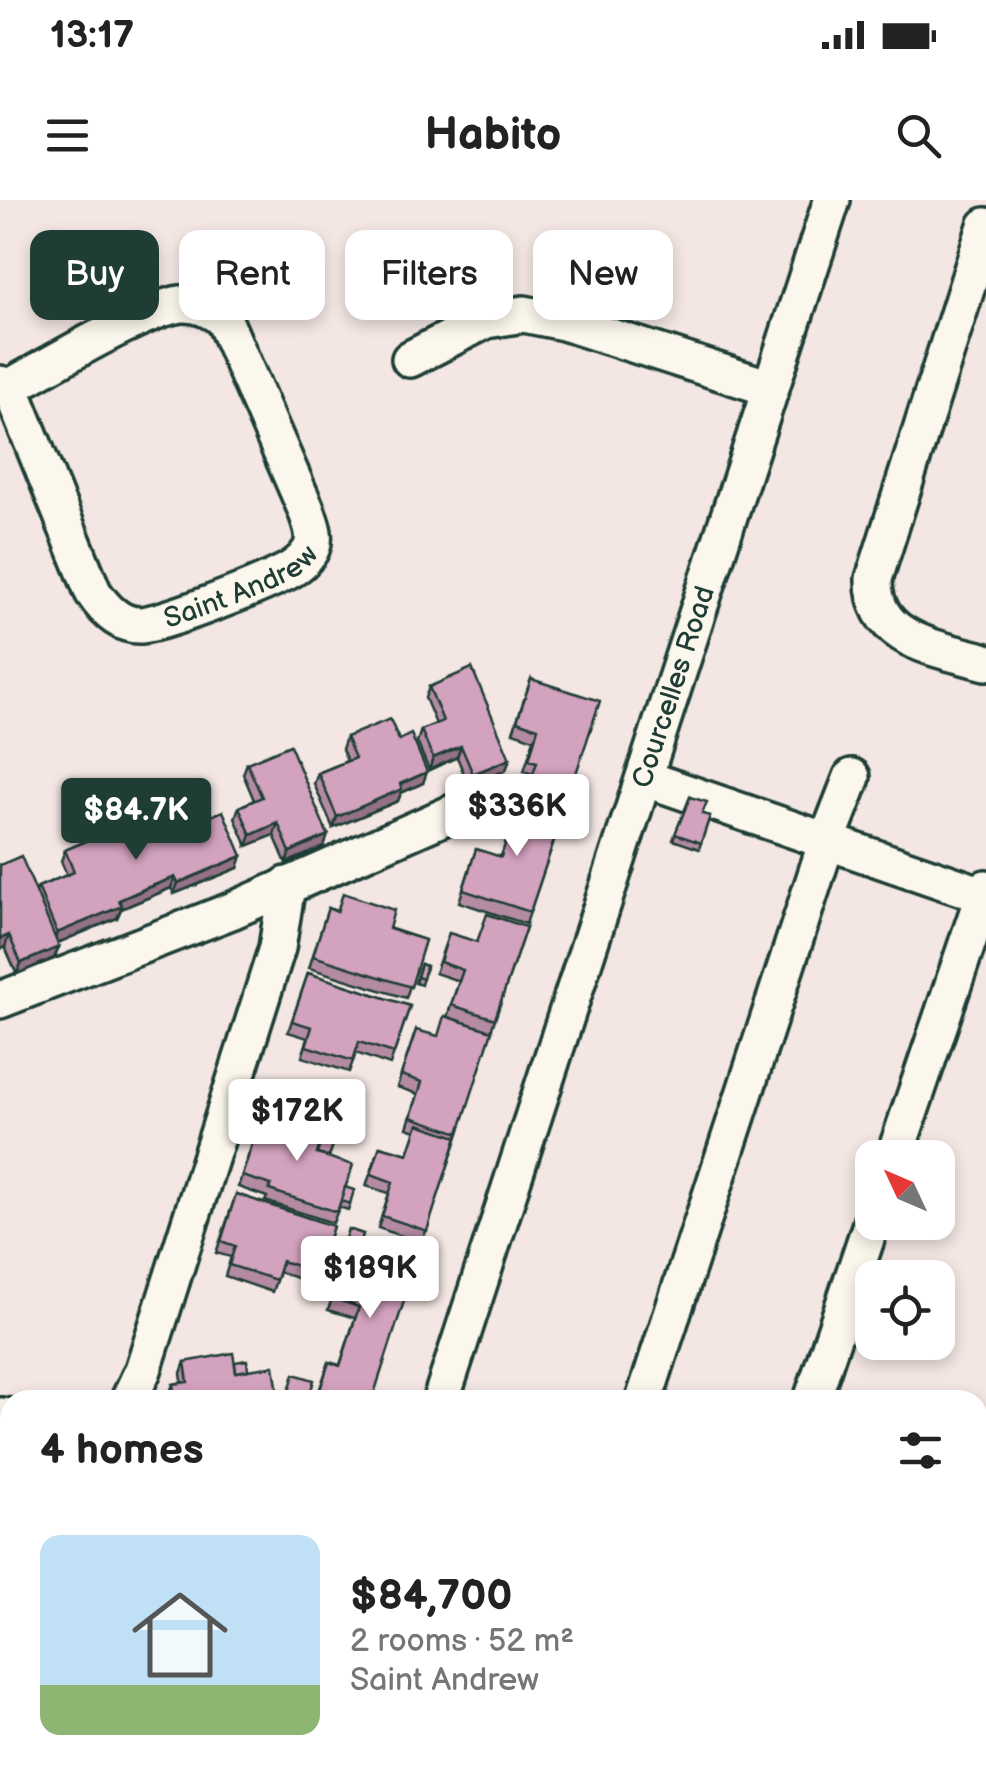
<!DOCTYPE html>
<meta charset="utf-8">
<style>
:root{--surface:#fff;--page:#f6f6f6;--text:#222;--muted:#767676;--line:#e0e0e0;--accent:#1f3d34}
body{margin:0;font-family:"Balsamiq Sans",sans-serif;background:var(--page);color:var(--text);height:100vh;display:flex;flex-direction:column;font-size:38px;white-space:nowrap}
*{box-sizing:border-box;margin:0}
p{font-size:32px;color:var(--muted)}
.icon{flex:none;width:55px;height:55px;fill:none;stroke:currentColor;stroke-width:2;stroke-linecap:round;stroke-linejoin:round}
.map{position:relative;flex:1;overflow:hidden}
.side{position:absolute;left:0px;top:1190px;width:988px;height:392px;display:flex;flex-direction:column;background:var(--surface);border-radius:30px 30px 0 0;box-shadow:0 5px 15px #0003}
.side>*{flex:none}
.top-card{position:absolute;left:30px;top:30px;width:928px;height:90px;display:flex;gap:20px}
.needle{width:65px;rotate:314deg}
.fabs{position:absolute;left:855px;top:940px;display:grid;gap:20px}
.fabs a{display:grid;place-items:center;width:100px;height:100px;border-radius:20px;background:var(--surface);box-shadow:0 5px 15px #0003;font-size:50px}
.price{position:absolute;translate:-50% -85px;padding:0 22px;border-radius:10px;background:#fff;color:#222;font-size:32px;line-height:65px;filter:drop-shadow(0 2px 5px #0008)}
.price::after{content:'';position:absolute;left:50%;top:60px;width:30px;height:22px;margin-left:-15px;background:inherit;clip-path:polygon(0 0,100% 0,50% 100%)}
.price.active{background:var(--accent);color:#fff}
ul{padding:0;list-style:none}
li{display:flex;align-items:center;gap:30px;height:250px;padding:0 40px}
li+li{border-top:2px solid var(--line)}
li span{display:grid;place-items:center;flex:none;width:280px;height:200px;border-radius:20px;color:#555}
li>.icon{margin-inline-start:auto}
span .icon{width:120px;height:120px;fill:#fffc;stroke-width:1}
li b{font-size:42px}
h2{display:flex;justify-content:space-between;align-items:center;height:120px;padding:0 40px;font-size:42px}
.pill{padding:0 35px;border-radius:20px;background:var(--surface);box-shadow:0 5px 15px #0003;font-size:35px;line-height:90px}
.pill.active{background:var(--accent);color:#fff}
.status{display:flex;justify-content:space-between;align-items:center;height:70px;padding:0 50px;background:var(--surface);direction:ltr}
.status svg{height:28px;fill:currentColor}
header{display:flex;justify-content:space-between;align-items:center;height:130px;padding:0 40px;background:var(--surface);font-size:45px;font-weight:700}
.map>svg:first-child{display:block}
</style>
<div class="status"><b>13:17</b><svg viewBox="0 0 49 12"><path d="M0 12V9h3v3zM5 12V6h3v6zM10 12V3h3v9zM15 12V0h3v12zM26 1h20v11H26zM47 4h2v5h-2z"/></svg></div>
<header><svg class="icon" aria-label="menu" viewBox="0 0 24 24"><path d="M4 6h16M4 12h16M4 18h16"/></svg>Habito<svg class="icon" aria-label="search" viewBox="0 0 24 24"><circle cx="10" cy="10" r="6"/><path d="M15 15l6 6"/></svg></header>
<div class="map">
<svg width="986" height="1581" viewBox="0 0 986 1581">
<rect width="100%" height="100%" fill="#f3e6e3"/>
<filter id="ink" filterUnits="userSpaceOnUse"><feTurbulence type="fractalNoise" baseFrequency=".01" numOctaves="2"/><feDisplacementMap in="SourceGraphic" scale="20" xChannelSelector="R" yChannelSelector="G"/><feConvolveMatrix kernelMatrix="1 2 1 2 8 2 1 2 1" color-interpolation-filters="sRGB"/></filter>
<g filter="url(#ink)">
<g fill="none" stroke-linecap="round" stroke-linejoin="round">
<defs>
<g id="street">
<path d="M986,26L874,379C873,442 938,448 986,462"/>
<path d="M410,159L486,120L524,114L564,122L770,188"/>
<path id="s1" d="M0,184L10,187L93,392C104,409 119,426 141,425C165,423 256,387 280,375C292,370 303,362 310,351C318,337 310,321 305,307L224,120C212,109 198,103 181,104C144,108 47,167 10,187"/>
<path d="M644,578L983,695"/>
<path d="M0,800L231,711L471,605"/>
<path d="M894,958L986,688"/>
<path d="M129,1200L143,1170L277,748L287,685"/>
<path id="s2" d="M441,1200L832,0"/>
<path d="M644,1200L827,641L852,577"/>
<path d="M812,1200L872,1021"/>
<path d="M0,1216L10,1217"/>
<path d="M316,1581L319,1572"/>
</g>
<g id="secondary">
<path d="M0,1415L10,1418"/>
<path d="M486,1572L512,1581"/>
</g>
</defs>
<!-- street casing -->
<use href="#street" stroke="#1f3d34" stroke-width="42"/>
<!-- secondary casing -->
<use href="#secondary" stroke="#1f3d34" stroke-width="55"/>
<!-- street -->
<use href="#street" stroke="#fbf7ec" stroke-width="35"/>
<!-- secondary -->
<use href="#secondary" stroke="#fbf7ec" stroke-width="48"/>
</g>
<!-- wall -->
<g fill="#b58ba4" stroke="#1f3d34" stroke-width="2.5">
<path d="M531,479L566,604L526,724L459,702L476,649L500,657L513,633L532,574L524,571L534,539L513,532Z"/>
<path d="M429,487L506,570L469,586L457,557L429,570L417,542L421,530L436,524L425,498Z"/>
<path d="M346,537L399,540L423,583L401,593L398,601L333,628L314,584L318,573L347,561L342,549Z"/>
<path d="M247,563L324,647L286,663L274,635L247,646L235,618L239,607L254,600L243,574Z"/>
<path d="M690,597L702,614L710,616L699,649L673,640Z"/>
<path d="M181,610L199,621L238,668L174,694L171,688L121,709L117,718L57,743L54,758L17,774L5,747L0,749V665L36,692L38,687L67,675L61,661L65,650Z"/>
<path d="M328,708L425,740L406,798L309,768Z"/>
<path d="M526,727L491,831L447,817L459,781L435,773L449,733L477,742Z"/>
<path d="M421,764L426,766L421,785L415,783Z"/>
<path d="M308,773L410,806L390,865L356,853L349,872L302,857L308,838L288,832Z"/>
<path d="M416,830L459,933L422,1043L378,1028L389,993L366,986L380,946L408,954L416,931L407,928L418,894L397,887Z"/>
<path d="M257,929L271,933L322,938L329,957L345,987L350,1004L348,1010L339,1007L333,1023L265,1001L267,997L238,987Z"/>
<path d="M236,994L333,1026L314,1084L279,1072L272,1092L225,1076L231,1057L216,1053Z"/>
<path d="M348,1029L363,1034L357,1054L342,1049Z"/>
<path d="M342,1069L362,1076L372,1200H316L329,1162L340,1165L355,1118L328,1110Z"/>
<path d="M185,1162H235L248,1170L279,1200H169V1195L173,1184L182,1182L181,1173Z"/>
</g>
<!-- shaded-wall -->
<g fill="#947186" stroke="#1f3d34" stroke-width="2.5">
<path d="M461,546L457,557L429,570L433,558Z"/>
<path d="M510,559L506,570L469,586L473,574Z"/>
<path d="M427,572L423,583L401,593L398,601L333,628L337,617L400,584Z"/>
<path d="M278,623L274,635L247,646L251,635Z"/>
<path d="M328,635L324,647L286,663L290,652Z"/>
<path d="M242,656L238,668L174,694L178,683Z"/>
<path d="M175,677L171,688L121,709L117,718L53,745L57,733L119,700Z"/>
<path d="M9,735L5,747L0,749V739Z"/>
<path d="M59,747L54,758L17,774L21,763Z"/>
</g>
<!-- building -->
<g fill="#d3a2bf" stroke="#1f3d34" stroke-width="2.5">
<path d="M472,468L510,559L473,574L461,546L433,558L421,530L443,521L429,487Z"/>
<path d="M531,479L600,501L566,604L527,592L537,562L529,560L538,528L517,521Z"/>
<path d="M390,519L399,540L411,534L427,572L400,584L402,589L337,617L318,573L355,558L346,537Z"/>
<path d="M290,545L328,635L290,652L278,623L251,635L239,607L262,597L247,563Z"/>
<path d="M690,597L707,602L702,614L710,616L701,643L675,634Z"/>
<path d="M525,598L564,611L530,712L463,690L476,649L501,657L509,631L514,633Z"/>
<path d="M178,602L187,626L223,611L242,656L178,683L175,677L146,688L119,700L122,706L57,733L38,687L74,672L65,650Z"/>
<path d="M193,605L199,621L187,626L181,610Z"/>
<path d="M21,656L59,747L21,763L9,735L0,739V665Z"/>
<path d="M343,693L394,710L389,729L425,740L411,787L313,756L328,708L337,712Z"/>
<path d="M487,714L526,727L495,819L451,805L463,770L440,762L449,733L477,742Z"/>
<path d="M421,764L426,766L423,779L417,777Z"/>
<path d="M308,773L410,806L394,853L359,842L353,861L306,846L312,827L292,821Z"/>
<path d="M444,816L492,831L459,933L411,917L422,882L401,875L416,830L438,836Z"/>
<path d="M278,914L325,930L317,954L353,965L337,1012L269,990L271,985L242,976L257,929L271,934Z"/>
<path d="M418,924L457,937L427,1031L382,1016L393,982L371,974L380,946L408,954Z"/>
<path d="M322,938L334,942L329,957L317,954Z"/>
<path d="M345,987L354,990L350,1004L341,1001Z"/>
<path d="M236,994L333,1026L318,1073L282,1061L276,1080L229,1065L235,1046L221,1041Z"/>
<path d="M348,1029L363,1034L359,1048L344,1043Z"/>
<path d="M374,1041L419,1055L372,1200H322L325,1192L320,1190L329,1162L340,1166L359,1107L332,1098L342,1069L363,1076Z"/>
<path d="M233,1153L236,1172L274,1166L279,1200H175L173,1184L188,1182L185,1162Z"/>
<path d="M247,1160L248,1170L236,1172L235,1162Z"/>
<path d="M294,1174L314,1180L308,1200H294L287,1198Z"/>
</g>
</g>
<g text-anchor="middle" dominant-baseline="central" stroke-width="8" stroke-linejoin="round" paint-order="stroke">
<!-- street labels -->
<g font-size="28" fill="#1f3d34" stroke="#fbf7ec">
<text stroke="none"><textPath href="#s1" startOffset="400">Saint Andrew</textPath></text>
<text stroke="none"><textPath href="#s2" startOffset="750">Courcelles Road</textPath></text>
</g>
</g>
</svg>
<div class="fabs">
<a><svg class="needle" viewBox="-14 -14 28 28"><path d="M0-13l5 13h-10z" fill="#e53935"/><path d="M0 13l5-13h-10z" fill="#767676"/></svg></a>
<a><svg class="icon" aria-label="locate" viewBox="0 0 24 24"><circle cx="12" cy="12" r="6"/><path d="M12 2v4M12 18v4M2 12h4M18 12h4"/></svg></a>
</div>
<b class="price" style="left:517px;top:659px">$336K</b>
<b class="price active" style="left:136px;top:663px">$84.7K</b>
<b class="price" style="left:297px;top:964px">$172K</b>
<b class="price" style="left:370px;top:1121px">$189K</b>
<div class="top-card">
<a class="pill active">Buy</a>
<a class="pill">Rent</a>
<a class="pill">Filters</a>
<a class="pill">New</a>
</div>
<section class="side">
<h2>4 homes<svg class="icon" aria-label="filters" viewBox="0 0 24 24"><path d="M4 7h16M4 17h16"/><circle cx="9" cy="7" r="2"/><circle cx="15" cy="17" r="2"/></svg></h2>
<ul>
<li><span style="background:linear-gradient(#bfe0f5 75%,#8fb573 0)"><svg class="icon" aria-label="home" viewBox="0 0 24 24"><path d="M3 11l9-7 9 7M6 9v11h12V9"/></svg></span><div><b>$84,700</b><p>2 rooms · 52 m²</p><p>Saint Andrew</p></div></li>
</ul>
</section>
</div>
